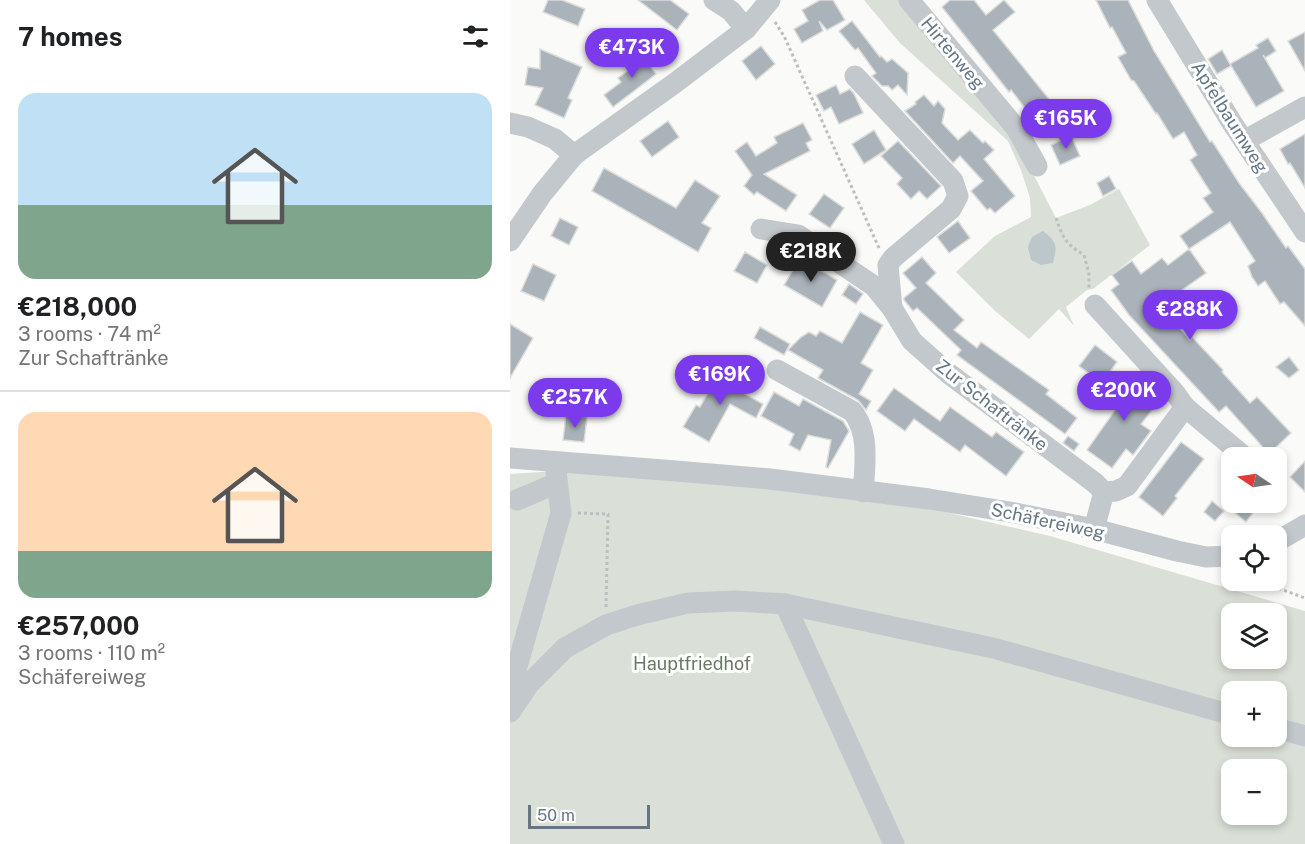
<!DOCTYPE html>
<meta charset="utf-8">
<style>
:root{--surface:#fff;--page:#f6f6f6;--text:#202124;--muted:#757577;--line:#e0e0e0;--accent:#7c3aed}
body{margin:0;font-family:"Public Sans",sans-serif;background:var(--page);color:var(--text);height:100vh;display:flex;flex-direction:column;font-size:22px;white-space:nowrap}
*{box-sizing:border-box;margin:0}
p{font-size:20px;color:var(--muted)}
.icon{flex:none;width:33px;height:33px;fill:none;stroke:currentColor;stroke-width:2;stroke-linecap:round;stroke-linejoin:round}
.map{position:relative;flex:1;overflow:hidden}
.drawer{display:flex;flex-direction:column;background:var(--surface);width:510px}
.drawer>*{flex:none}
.needle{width:39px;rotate:283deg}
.controls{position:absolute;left:711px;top:447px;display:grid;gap:12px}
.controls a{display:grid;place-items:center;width:66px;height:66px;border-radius:12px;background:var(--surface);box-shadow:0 3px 9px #0003;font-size:30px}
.scale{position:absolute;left:18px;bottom:15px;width:122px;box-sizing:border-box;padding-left:6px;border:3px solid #657683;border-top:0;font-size:16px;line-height:21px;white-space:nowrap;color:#657683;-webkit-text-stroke:4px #fff;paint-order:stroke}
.price{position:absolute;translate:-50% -51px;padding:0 14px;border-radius:21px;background:var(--accent);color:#fff;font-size:20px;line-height:39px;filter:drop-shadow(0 2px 3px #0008)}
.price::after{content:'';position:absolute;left:50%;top:36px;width:18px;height:14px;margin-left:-9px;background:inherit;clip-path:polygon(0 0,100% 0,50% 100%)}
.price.on{background:#222;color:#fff}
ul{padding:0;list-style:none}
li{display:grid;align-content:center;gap:12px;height:318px;padding:0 18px}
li+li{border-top:2px solid var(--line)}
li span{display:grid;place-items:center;height:186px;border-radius:18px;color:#555}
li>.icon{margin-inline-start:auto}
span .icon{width:108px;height:108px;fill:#fffc;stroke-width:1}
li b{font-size:26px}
h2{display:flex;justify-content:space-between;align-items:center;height:72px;padding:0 18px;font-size:26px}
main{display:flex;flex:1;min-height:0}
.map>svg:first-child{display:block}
</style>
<main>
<section class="drawer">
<h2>7 homes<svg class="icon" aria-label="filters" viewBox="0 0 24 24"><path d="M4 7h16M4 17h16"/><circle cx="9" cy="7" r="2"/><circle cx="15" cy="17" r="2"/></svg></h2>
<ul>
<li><span style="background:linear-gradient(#bfe0f5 60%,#7fa58c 0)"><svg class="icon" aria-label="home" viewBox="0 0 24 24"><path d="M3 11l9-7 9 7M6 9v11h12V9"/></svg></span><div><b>€218,000</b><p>3 rooms · 74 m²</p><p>Zur Schaftränke</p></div></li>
<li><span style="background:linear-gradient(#ffd9b3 75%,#7fa58c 0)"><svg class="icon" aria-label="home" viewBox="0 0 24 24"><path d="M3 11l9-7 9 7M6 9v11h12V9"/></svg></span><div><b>€257,000</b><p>3 rooms · 110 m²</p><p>Schäfereiweg</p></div></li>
</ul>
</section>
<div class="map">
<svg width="795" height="844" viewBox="0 0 795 844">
<rect width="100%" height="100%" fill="#fafaf8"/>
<!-- green -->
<g fill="#dadfd7" fill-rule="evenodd">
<path d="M354,0H389L494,126L519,166L546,218L580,205L609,189L640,245L583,289L577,290L556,307L564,326L549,309L519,339L485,311L446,272L485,236L521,217L520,198L511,170L498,141L390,43Z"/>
<path d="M46,471L251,486L409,506L540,536L795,611V844H0V474ZM722,614H766V658H722ZM722,692H766V736H722ZM722,770H766V814H722Z"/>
</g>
<!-- water -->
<path fill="#bbc7cb" d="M533,231C548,243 547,245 543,263L531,265L521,260L518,247L522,237Z"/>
<!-- building -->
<g fill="#aab3b9" stroke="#dcdcda" stroke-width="1.5">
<path d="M38,0H52L75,9L68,26L33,12Z"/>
<path d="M128,0H160L179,14L167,30Z"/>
<path d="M310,0H323L335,20L317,30L309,21L313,31L292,43L284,29L298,21L292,10Z"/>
<path d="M440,0H464L476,15L494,0L505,12L483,30L543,104L535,110L536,112L525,121L501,90L499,92L432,7Z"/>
<path d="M586,0H618L644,51L700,142L702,141L729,183L752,213L776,248L778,246L795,269V326L774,302L770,304L755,281L748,286L742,277L738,266L745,261L720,222L679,249L670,236L703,212L693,198L701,193L680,160L687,155L674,132L663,139L647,113L646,114L624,81L621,80L608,57L616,53L602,27L600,28Z"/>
<path d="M342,21L370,57L371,56L377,62L382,59L398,73L397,95L388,85L382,90L378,86H372L362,76L366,73L348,48L345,50L329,31Z"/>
<path d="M795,32V71L778,41Z"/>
<path d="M758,38L766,51L755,58L753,55L774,91L746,107L720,64L748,48L746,45Z"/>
<path d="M251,46L265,64L246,80L232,61Z"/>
<path d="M30,49L72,67L58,98L62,100L54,118L25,105L33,88L15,85L18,67L30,69Z"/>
<path d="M712,50L721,66L707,74L698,59Z"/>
<path d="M136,52L145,63L140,66L146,74L103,107L94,95L111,82L108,78L119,70L117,67Z"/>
<path d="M326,85L330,94L340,89L344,94L353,113L329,124L321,107L314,111L306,95Z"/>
<path d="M414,95L424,106L428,101L435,109L432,123L448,140L460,130L473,143L475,141L484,150L474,159L505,196L485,213L480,208L477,210L461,191L473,181L450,156L443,163L395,111L406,104L405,102Z"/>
<path d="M158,121L169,137L142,157L130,141Z"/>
<path d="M293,123L302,140L296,143L300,151L254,174L287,195L276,211L247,192L244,195L234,186L242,175L225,151L237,142L246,156L267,143L264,137Z"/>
<path d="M364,130L376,150L354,164L342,144Z"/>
<path d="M795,134V188L780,163L778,164L770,149Z"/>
<path d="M561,136L570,156L550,165L541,145Z"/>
<path d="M388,141L431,186L417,199L409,191L401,199L387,184L392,178L371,156Z"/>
<path d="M94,168L166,208L185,180L210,196L192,223L201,228L188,252L82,191Z"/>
<path d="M599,176L606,189L593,196L587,183Z"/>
<path d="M314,194L334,208L320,228L299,214Z"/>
<path d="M50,218L68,227L59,245L41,236Z"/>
<path d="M448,221L460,238L439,253L427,237Z"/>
<path d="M679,249L696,273L672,290L675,293L655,312L680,340L682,337L713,370L712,372L740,403L747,397L781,433L759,454L716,406L709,412L619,315L601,290L609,284L602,275L622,261L631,274L652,258L658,265Z"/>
<path d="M235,252L257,265L247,283L224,271Z"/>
<path d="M412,257L426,273L416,283L454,320L444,330L467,348L471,342L539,390L536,394L567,418L555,434L447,355L451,350L407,308L403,311L394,300V298L406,288L393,273Z"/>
<path d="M290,258L327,280L312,307L274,285Z"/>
<path d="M23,264L46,275L34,301L11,291Z"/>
<path d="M339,284L353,294L346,304L332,295Z"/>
<path d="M350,312L373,325L351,363L363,370L349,394L361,401L356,410L348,400L308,378L313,370L278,350L291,337L299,332L306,336L310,331L332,343Z"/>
<path d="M0,324L23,338L0,378Z"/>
<path d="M250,327L280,344L274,355L244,338Z"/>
<path d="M585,345L607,362L592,383L569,366Z"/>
<path d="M779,357L789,370L779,378L766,367Z"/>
<path d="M212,369L229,379L226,383L233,387L231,392L253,404L246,418L220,404L199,442L173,427L186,405L190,407Z"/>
<path d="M627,376L644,389L638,398L646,405L631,424L641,431L623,455L616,449L602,468L577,450L608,406L592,393L602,381L616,392Z"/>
<path d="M384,388L430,421L440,407L482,437L486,432L514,452L496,476L455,445L450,452L404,419L395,431L367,411Z"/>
<path d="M264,392L289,406L293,399L333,421L339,431L318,468L316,467L321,440L298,435L290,451L279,445L284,434L251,416Z"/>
<path d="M56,415L77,417L74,442L53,440Z"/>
<path d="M558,436L569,444L564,451L553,443Z"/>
<path d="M671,442L694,459L665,496L667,498L653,516L629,497Z"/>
<path d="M795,461V492L780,477Z"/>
<path d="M702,501L714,511L705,521L694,512Z"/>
<path d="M712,502H751L736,522Z"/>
</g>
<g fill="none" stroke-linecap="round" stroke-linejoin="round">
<!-- path -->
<g stroke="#bbbfc2" stroke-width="3" stroke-dasharray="3 3" stroke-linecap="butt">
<path d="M265,22L274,36L369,248"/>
<path d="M546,218C553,238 555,243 574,255L579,274V289"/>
<path d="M68,513L98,514L96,607"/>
<path d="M746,580L795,598"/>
</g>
<!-- minor -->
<g stroke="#c3c8cc" stroke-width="21">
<path d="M204,0L221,11L236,29"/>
<path d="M399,0L506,128L527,166"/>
<path d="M647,0L722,123L795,232"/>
<path d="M345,76L443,181L448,196L441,209L383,258L378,265L382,308"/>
<path d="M0,123L18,127L45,139L64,155"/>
<path d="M734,141L795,107"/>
<path d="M251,229L288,235L364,286L382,308L402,341L438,373L585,483L594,492L584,529"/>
<path d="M0,241L32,194L64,155L165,83L236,29L260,0"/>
<path d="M585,305L665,393L675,407L736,458"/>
<path d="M267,370L342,411C360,432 355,466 353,492"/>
<path d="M0,458L166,471L260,479L419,499L500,512L584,529L667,551L696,557L722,556"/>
<path d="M594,492L606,491L617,486L675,407"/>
<path d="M7,500L47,483"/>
<path d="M766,542L795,525"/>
<path d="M275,604L384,844"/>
<path d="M0,691L51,513L46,471L47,462"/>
<path d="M0,712L19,684L55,648L96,625L127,615L178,603L227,601L275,604L483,648L722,715"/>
<path d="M766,728L795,736"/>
</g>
</g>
<g text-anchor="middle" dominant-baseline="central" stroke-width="6" stroke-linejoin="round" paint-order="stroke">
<!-- street labels -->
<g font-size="18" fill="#657683" stroke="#fff">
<text transform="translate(443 53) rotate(50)">Hirtenweg</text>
<text transform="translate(720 117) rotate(58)">Apfelbaumweg</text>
<text transform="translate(482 405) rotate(38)">Zur Schaftränke</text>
<text transform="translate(538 521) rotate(12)">Schäfereiweg</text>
</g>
<!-- park labels -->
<g font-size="18" fill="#687a64" stroke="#fff">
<text x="182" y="663">Hauptfriedhof</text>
</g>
</g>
</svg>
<div class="controls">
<a><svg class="needle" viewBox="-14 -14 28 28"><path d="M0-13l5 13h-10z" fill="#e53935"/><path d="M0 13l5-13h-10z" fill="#757577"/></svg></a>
<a><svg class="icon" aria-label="locate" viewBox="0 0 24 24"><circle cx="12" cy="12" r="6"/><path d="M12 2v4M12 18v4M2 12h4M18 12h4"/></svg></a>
<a><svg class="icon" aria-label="layers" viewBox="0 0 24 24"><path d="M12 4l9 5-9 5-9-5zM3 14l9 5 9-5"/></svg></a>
<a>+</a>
<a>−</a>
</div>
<div class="scale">50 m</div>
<b class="price" style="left:122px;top:79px">€473K</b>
<b class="price" style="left:556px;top:150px">€165K</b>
<b class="price on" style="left:301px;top:283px">€218K</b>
<b class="price" style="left:680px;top:341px">€288K</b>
<b class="price" style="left:210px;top:406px">€169K</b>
<b class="price" style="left:614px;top:422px">€200K</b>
<b class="price" style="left:65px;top:429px">€257K</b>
</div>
</main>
